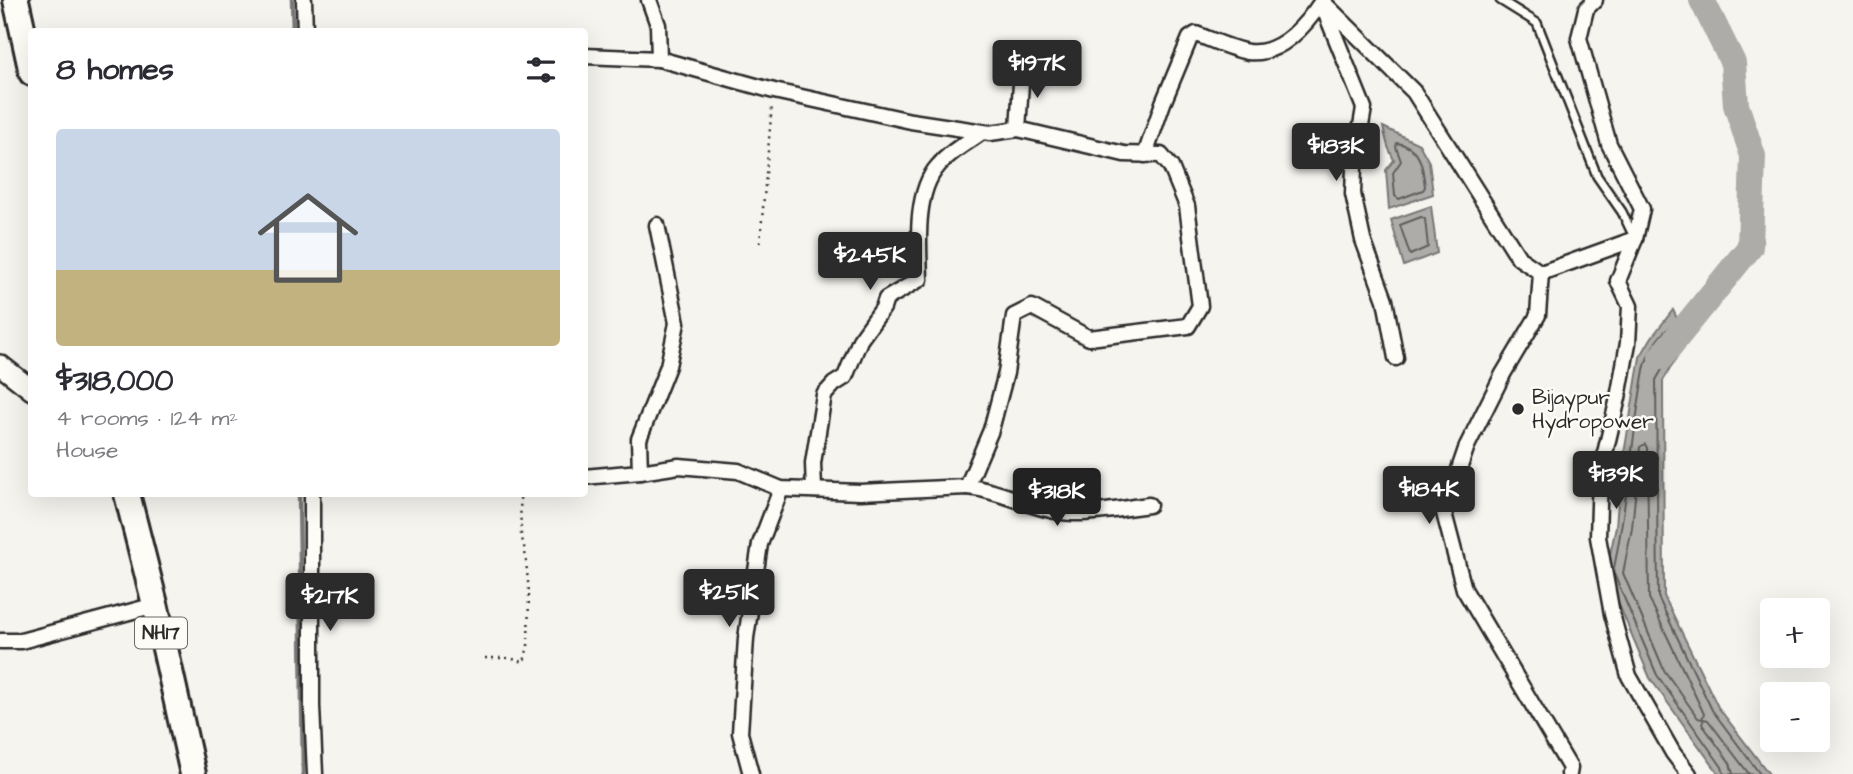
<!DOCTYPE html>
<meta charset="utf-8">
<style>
:root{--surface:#fff;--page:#f7f7f7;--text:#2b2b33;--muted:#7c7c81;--accent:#2b2b2b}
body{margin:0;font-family:"Architects Daughter",sans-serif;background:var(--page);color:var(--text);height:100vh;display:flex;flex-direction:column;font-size:26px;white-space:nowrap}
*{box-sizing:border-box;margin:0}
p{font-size:23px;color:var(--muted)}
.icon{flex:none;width:38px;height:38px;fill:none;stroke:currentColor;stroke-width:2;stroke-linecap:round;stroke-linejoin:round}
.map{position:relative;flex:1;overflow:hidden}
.details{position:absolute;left:28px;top:28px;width:560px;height:469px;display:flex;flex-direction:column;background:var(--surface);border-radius:7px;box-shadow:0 7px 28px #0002}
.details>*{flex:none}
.fabs{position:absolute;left:1760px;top:598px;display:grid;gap:14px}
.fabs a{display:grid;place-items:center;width:70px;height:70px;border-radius:7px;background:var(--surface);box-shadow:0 7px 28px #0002;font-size:35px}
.price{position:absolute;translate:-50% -60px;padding:0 16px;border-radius:7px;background:var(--accent);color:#fff;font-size:23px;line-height:46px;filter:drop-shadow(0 2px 4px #0008)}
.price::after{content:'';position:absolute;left:50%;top:42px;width:21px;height:16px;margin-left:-10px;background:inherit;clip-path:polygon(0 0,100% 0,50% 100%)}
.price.active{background:#222;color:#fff}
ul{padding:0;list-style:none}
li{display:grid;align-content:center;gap:14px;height:371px;padding:0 28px}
li span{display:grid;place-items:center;height:217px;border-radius:7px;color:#555}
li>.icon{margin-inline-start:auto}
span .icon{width:126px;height:126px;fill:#fffc;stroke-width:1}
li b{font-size:30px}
h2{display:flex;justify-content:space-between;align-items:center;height:84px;padding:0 28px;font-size:30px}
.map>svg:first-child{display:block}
</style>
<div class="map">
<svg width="1853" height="774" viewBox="0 0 1853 774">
<rect width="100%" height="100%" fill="#f5f4ef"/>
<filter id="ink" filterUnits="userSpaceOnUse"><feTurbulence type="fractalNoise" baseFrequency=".0143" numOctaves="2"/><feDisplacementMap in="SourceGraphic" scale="14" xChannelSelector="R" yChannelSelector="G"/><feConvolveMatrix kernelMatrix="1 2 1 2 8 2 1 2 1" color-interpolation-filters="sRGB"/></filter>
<g filter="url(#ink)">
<!-- water -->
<g fill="#adaca9" stroke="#797877" stroke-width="2">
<path d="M1383,127L1419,144L1429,162L1433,194L1389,209L1386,170L1394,160L1388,147Z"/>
<path d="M1431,206L1437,253L1404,266L1391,220Z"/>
<path d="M1673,310L1687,339L1663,381L1664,596L1718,707L1769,774H1719L1650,678L1606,574L1616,526L1620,478L1640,357L1652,337Z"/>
</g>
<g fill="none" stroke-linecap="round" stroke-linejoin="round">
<!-- shore -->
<g stroke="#5f5f5d" stroke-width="2">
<path d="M1397,143C1421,147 1423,167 1425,187L1423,190L1399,199L1395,196L1393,173L1401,161L1396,147Z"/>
<path d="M1421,217L1425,219L1428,247L1410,255L1400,225Z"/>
<path d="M1645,444L1647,448L1649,598L1704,714L1702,719L1698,718L1664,670L1623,573L1632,528L1640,447Z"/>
<path d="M1613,573C1627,506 1632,437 1644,370C1647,355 1658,334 1672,326L1679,340L1656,380L1658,597L1712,710L1760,774"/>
<path d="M1614,574L1657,675L1722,767L1724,774"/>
<path d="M1733,774L1730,763L1702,724L1704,719L1708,720L1749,774"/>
</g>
<!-- stream -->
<g stroke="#797877" stroke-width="4.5">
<path d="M292,0L293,32"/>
<path d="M299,494L303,774"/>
</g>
<!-- river -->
<path stroke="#adaca9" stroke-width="26" d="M1661,357L1750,247L1753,156L1736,105L1733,63L1702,0"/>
<defs>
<path id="lane" d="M1500,0L1537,23L1597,176L1622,212L1633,235"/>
<g id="street">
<path d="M304,0L305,32"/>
<path d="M1322,4L1364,108L1354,167L1353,194L1363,240L1385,300L1396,358"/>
<path d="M584,56L659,59L658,25L649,0"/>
<path d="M1018,129L1022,68"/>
<path d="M1145,155L1163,103L1190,38L1196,34C1212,40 1231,49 1248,52C1280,56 1306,25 1322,1L1414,92L1519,258L1541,273L1635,239L1642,209L1609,144L1579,38L1586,9L1595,0"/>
<path d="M657,225L677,323L668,366L639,439L640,472L679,466L738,471L781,489L860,492L967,487L991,430L1006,373L1014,316L1032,307L1089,338L1188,326L1200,306L1187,206L1171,167L1161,155L1124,154L1018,129L990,133L911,121L774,91L659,59"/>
<path d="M1635,239L1618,281L1630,306L1628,343L1618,398L1600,474L1598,537L1612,614L1629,676L1673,753L1689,774"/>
<path d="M1541,273L1538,315L1503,374L1467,446L1444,513L1464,589L1570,768L1569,774"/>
<path d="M584,477L640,472"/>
<path d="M967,487C1003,490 1036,512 1073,513C1097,514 1124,508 1149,505"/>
<path d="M814,490L813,463L824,395L834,384L845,377L860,340L883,308L886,299L920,279C919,246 914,193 938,166C949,152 967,143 982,132"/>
<path d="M312,494V706L315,774"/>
<path d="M0,641H21L144,608H156"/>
<path d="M751,774L740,733L746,638L760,544L781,489"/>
</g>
<path id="secondary" d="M0,365L32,390"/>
<g id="highway">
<path d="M16,0L32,73"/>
<path d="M127,494L156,608L193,774"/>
</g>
</defs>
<!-- lane casing -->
<use href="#lane" stroke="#2b2b2b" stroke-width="12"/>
<!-- street casing -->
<use href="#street" stroke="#2b2b2b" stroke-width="19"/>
<!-- secondary casing -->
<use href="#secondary" stroke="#2b2b2b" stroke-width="24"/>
<!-- highway casing -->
<use href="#highway" stroke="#2b2b2b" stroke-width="30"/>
<!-- path -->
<g stroke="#2b2b2b" stroke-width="2.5" stroke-dasharray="2 5" stroke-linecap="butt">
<path d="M760,243L772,105"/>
<path d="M485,658H509L524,662L528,646L529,592L525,551L521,534L520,494"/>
</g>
<!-- lane -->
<use href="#lane" stroke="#fdfcf7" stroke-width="7"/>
<!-- street -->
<use href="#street" stroke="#fdfcf7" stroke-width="14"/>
<!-- secondary -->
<use href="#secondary" stroke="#fdfcf7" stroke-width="19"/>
<!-- highway -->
<use href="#highway" stroke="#fdfcf7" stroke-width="24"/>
</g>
</g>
<!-- markers -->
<circle fill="#2b2b2b" stroke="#fdfcf7" stroke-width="2.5" cx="1518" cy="409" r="7"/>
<g text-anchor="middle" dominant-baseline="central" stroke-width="5" stroke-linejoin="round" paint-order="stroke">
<!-- shield labels -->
<rect fill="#fdfcf7" stroke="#6a6a68" stroke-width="2" x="135" y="617.5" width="52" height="31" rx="5"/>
<g font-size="19" font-weight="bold" fill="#2b2b2b">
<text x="161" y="633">NH17</text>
</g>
<!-- poi labels -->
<g font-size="21" fill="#2b2b2b" stroke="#fdfcf7" text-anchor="start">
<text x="1532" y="397">Bijaypur<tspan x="1532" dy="24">Hydropower</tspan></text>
</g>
</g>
</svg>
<div class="fabs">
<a>+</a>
<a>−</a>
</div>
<b class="price" style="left:1037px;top:100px">$197K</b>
<b class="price" style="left:1336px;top:183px">$183K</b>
<b class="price" style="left:870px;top:292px">$245K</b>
<b class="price" style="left:1616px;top:511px">$139K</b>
<b class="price" style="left:1429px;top:526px">$184K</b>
<b class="price active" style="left:1057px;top:528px">$318K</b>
<b class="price" style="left:729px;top:629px">$251K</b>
<b class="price" style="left:330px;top:633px">$217K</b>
<section class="details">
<h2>8 homes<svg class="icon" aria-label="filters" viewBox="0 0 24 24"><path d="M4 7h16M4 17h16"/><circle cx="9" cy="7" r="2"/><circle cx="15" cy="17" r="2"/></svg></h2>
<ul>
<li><span style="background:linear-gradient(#c9d6e8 65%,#c2b280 0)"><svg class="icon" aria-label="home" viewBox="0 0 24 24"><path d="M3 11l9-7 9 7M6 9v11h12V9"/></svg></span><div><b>$318,000</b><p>4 rooms · 124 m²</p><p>House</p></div></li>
</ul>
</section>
</div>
